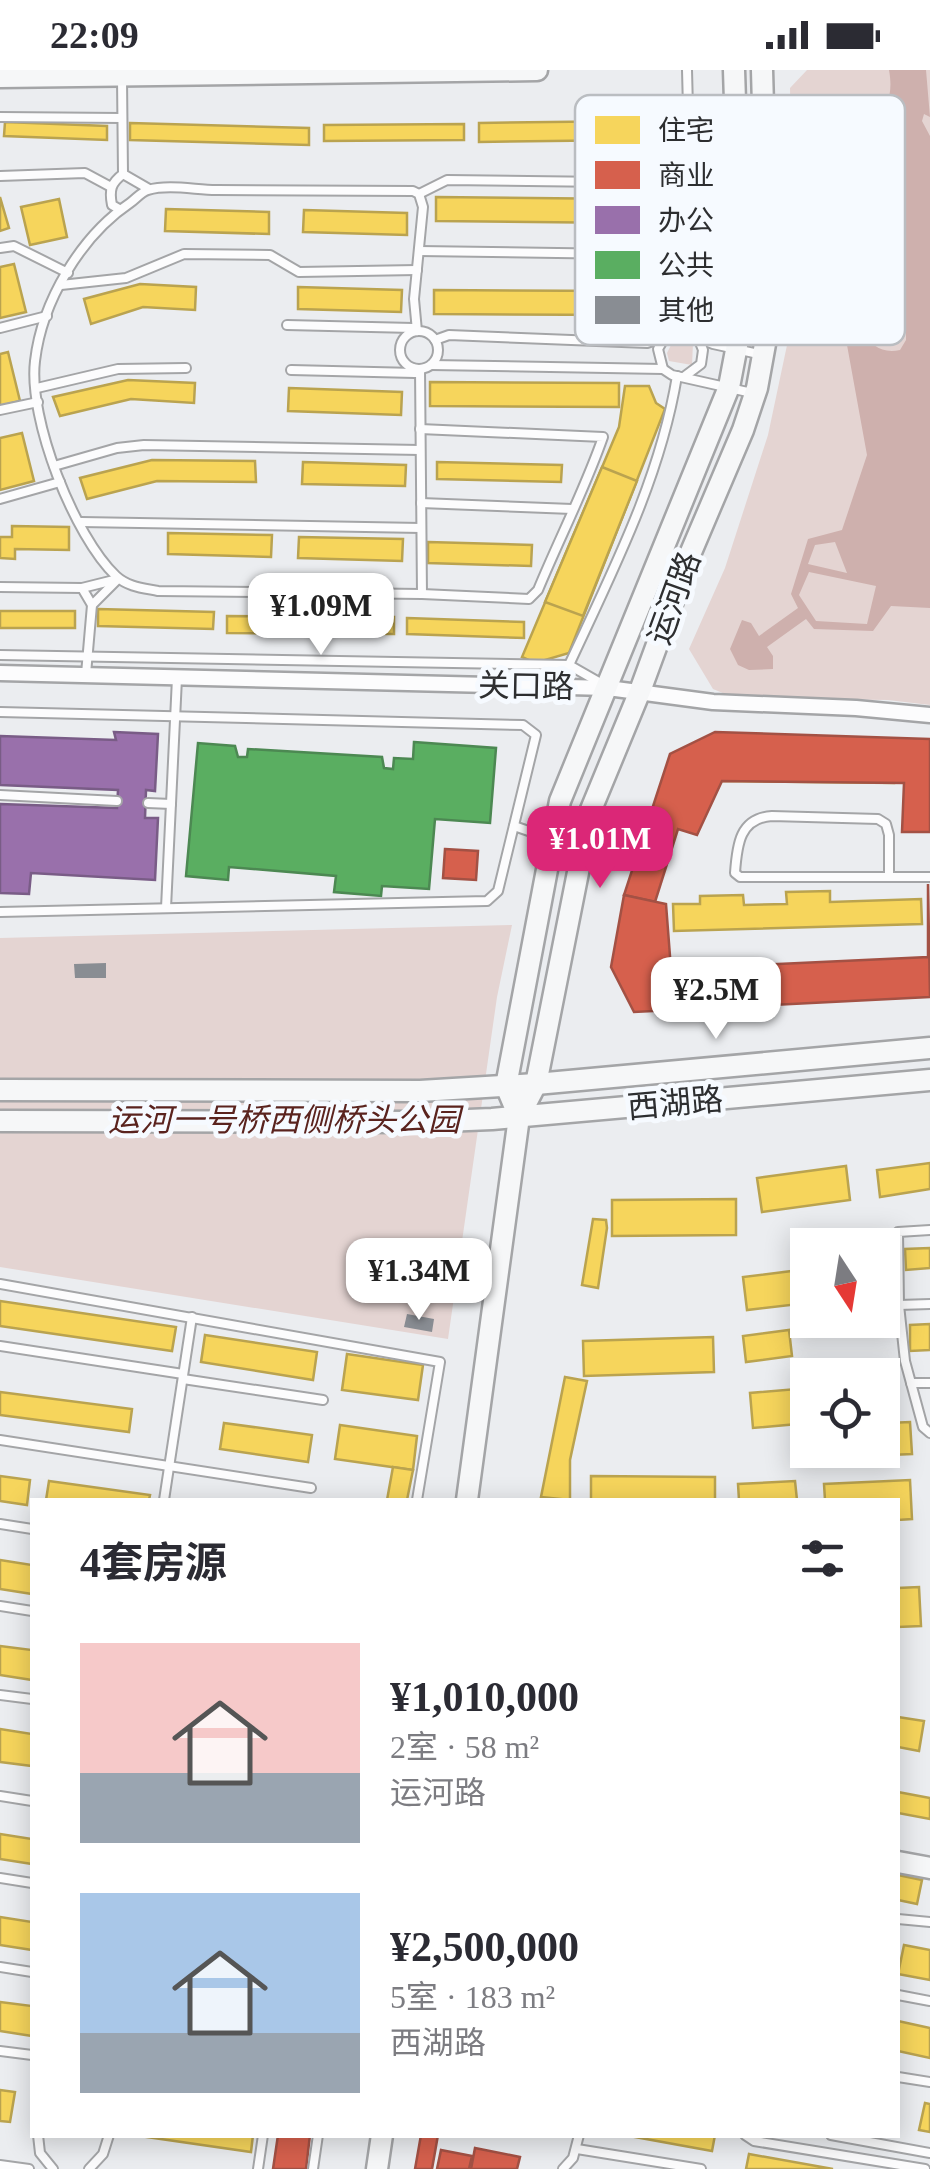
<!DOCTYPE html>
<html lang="zh">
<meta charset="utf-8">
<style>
:root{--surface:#fff;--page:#f7f7f7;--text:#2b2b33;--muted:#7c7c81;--accent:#db2777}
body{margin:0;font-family:"Times New Roman","Noto Sans SC",serif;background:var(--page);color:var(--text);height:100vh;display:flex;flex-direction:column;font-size:38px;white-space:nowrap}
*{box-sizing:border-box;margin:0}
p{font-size:32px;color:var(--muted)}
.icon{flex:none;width:55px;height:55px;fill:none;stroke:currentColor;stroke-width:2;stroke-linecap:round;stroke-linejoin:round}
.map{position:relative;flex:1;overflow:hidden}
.details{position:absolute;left:30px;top:1428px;width:870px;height:640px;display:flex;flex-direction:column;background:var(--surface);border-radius:0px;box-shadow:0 5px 25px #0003}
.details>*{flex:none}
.needle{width:65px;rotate:168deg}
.fabs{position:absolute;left:790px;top:1158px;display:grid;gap:20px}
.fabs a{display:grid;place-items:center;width:110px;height:110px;border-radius:0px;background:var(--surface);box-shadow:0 5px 25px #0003;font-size:50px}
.price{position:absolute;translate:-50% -85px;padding:0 22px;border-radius:20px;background:#fff;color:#222;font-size:32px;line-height:65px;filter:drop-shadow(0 2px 5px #0008)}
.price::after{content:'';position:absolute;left:50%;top:60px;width:30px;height:22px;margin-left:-15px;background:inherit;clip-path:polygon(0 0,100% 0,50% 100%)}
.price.selected{background:var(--accent);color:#fff}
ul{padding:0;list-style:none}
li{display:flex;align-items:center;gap:30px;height:250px;padding:0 50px}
li span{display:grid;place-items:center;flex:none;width:280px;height:200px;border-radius:0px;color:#555}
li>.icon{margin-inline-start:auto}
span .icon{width:120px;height:120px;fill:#fffc;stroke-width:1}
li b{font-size:42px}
h2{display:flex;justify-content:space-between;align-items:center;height:120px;padding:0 50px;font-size:42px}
.status{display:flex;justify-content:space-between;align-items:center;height:70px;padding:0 50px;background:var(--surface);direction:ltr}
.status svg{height:28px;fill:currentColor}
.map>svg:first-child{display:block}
</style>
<div class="status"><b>22:09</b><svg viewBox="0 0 49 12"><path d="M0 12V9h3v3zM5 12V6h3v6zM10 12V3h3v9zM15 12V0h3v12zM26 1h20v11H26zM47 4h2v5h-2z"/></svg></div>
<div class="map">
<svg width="930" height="2099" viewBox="0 0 930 2099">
<rect width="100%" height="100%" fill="#ebedf0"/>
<!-- green -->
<g fill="#e4d4d2">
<path d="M807,0H930V635L888,630L735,628L713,619L689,579L725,498L768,365L790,261L794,186L790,18Z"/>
<path d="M672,273H693L692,295L669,291L667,283Z"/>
<path d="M512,855L497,927L448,1269L0,1197V868Z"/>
</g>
<!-- water -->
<path fill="#ceb0ad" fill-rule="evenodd" d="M889,0H926L930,47L924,44L922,51L930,66V538L891,536L873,561L814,559L806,549L767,577L773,586V599L749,600L738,595L730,579L742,550L751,553L759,566L798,538L791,524L808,469L842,460L867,385L843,253L837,198L841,182L872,109L896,105L891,77L887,78L888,88L874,90C873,83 869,74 869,67C869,43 897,44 889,0ZM870,164L876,165C888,177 899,239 906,260V270L900,280C848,292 840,191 870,164ZM835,472L847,503L808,494L815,475ZM809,502L876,516L867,554L816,551L799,525Z"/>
<!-- homes -->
<g fill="#f6d55c" stroke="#baa34f" stroke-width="2.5">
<path d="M633,51V70L479,72V53Z"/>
<path d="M5,52L107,56V70L4,66Z"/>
<path d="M130,53L309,58V75L130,70Z"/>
<path d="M464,54V70L324,71V55Z"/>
<path d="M0,127L9,158L0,161Z"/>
<path d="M436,127L626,129V153L436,151Z"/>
<path d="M59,129L67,167L30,175L21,137Z"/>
<path d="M166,139L269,142V164L165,161Z"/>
<path d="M304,140L407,143V165L303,162Z"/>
<path d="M14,194L26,242L0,248V197Z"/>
<path d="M140,214L196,217L195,240L143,237L91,254L84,229Z"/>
<path d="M298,217L402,220L401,242L298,239Z"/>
<path d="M434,220L624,221V245L434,244Z"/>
<path d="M8,282L20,331L0,336V284Z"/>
<path d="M128,310L195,313L194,333L131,329L60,346L53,327Z"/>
<path d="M430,312L619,313V337L430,336Z"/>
<path d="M625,316H649L656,333L665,339L569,583L535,593L522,587L619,357Z"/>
<path d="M289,318L402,322L401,345L288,341Z"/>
<path d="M22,363L34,411L0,420V368Z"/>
<path d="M152,390L255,391L256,412L157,411L87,429L80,408Z"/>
<path d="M303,392L406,395L405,416L302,414Z"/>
<path d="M437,392L562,395L561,412L437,409Z"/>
<path d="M602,397L637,411L583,546L545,532Z"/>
<path d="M12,456L69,457V480L15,479V489L0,488V467H12Z"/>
<path d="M168,463L272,465L271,487L168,484Z"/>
<path d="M299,467L403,469L402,491L298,488Z"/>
<path d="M428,472L532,475L531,496L428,493Z"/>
<path d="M98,539L214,542L213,559L98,556Z"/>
<rect x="0" y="541" width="75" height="17"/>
<path d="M227,546L394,547V564L227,563Z"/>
<path d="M407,548L524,552V568L407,564Z"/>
<path d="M722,673L895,676L894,713L722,711Z"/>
<path d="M830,821V832L921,829L922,854L674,861L673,834H700V826L743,825L744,835L787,834L786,822Z"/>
<path d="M930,1093V1119L880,1127L877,1100Z"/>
<path d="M846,1096L850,1130L762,1142L757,1108Z"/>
<path d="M736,1129V1165L612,1166V1130Z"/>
<path d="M593,1149L606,1150L607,1158L598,1218L582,1215Z"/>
<path d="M930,1178V1198L906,1200L905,1179Z"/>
<path d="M808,1199V1233L747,1240L743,1207Z"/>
<path d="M0,1231L176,1257L172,1281L0,1256Z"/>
<path d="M930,1254V1280L910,1281V1255Z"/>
<path d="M789,1260L792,1286L746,1292L743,1266Z"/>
<path d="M205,1265L317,1282L313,1310L201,1292Z"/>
<path d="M713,1267L714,1302L584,1306L583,1271Z"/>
<path d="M347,1284L423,1295L418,1330L342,1320Z"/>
<path d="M565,1307L587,1311L570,1390V1430L541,1427Z"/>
<path d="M808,1318V1353L753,1358L750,1323Z"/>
<path d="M0,1322L132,1339L129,1362L0,1345Z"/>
<path d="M910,1352L912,1384L890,1385L888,1353Z"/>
<path d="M224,1353L312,1365L308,1392L220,1379Z"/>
<path d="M340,1355L417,1366L413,1400L335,1389Z"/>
<path d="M393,1397L413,1400L407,1430H387Z"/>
<path d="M0,1406L30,1410L27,1435L0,1431Z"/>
<path d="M591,1406L715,1407V1430H591Z"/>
<path d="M910,1410L912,1449L898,1450V1430H825L824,1414Z"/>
<path d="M49,1411L150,1425L149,1430H46Z"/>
<path d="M795,1411L797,1430H739L738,1414Z"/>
<path d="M0,1490L32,1495V1524L0,1519Z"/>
<path d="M919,1517L921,1556L898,1557V1518Z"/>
<path d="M0,1576L32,1580V1610L0,1605Z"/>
<path d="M898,1647L924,1651L919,1681L898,1677Z"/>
<path d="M0,1659L32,1664V1696L0,1692Z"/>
<path d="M898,1722L930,1728V1749L898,1743Z"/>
<path d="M0,1764L32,1769V1794L0,1789Z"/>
<path d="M898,1805L922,1810L917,1834L898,1830Z"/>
<path d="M0,1847L32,1852V1880L0,1875Z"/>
<path d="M904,1875L930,1880V1910L898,1904Z"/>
<path d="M0,1932L32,1936V1966L0,1961Z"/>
<path d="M898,1951L930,1958V1988L898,1981Z"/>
<path d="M0,2020L15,2022L10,2052L0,2051Z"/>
<path d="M925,2033L930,2034V2062L919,2060Z"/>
<path d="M133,2065H253L251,2082Z"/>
<path d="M624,2065H715L712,2081Z"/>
<path d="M749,2084L833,2099H746Z"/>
</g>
<!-- shops -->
<g fill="#d6604d" stroke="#a35144" stroke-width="2.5">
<path d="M715,662L930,669V762H902L904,713L722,711L697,765L678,759L655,832L624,825L670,684Z"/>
<path d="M445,779L478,781L476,810L443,808Z"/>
<path d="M928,814L930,927L634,942L611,897L624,825L666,834L671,899L928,887Z"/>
<path d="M278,2065H310L306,2099H273Z"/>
<path d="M421,2065H438L432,2099H415Z"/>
<path d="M475,2078L520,2087L517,2099H471Z"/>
<path d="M441,2080L472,2086L469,2099H437Z"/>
</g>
<!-- offices -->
<path fill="#9970ab" stroke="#795c86" stroke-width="2.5" d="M114,662L158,664L155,721L146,720L145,748H158L155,810L31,803L29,824L0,823V734L117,738L118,720L0,715V666L116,670Z"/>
<!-- public -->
<path fill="#5aae61" stroke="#4c8852" stroke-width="2.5" d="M414,672L496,678L490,753L435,749L429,819L382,816L381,826L334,822L336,806L229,797L228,810L186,806L198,673L235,676L238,687H247L248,679L382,687L384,698L393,699L394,688L413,689Z"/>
<!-- building -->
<g fill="#898d93">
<path d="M106,893V908H75L74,894Z"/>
<path d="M407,1244L434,1249L432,1262L404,1257Z"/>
</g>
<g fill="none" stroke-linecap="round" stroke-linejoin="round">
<defs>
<g id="lane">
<path d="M687,0L693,229L687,262"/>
<path d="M122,9L123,104L149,119"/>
<path d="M0,47L122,48"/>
<path d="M0,106L85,103L111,117"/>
<path d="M119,139L112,135C109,120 111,113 123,104"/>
<path d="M0,178L14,176L68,203"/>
<path d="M419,181L623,184C638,170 637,134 626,118L608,112L447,110L419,124"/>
<path d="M61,215L126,208L184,184L270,185L299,202L417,200"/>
<path d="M287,255L413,258L417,261L414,229L423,137L419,124L413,121C348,121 282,120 216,120C196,120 168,114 148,120C141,122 136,129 130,133C81,166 42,231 35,291C28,349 74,466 116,506C128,517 143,518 158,521L422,524L420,299L415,303L291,300"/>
<path d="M0,258L47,246"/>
<circle cx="419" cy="280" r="19"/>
<path d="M435,270L449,265L647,273L681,261L713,274L763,285"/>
<path d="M431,295L663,299L672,305L752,323"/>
<path d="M663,299L658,279L665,267"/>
<path d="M685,306L701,294L703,280L699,270"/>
<path d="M37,318L118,299L186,298"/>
<path d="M0,340L38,332"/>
<path d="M420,359L603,367C585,419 559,469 538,520L529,529L422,524"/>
<path d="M54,396L117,378L144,375L420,380"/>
<path d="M0,429L60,412"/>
<path d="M421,433L572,439"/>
<path d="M81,452L421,458"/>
<path d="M0,517L82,518L92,535"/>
<path d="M82,518L114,510"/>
<path d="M0,585L569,595C613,500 660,409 677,306"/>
<path d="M569,595L604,615"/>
<path d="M86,604L92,535L118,509"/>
<path d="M0,642L523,655L536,665L498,821L487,831L0,842"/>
<path d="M0,725L117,731"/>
<path d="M148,733L171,734"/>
<path d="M514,756L549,768"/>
<path d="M889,807V765L886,754L878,749L772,746C740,748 737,774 735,803L740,807H930"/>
<path d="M166,838L177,608"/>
<path d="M930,1160L898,1162L899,1235L905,1291L923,1357L930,1363"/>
<path d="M0,1214L440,1292L417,1430"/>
<path d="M899,1235L930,1234"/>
<path d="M0,1276L183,1304"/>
<path d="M183,1309L323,1330"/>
<path d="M911,1313H930"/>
<path d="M0,1370L311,1418"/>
<path d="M164,1430L192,1247"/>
<path d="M0,1454L32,1459"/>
<path d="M0,1536L32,1541"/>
<path d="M0,1625L32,1629"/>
<path d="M0,1726L32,1731"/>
<path d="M0,1808L32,1813"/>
<path d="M898,1849L930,1852"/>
<path d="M0,1897L32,1902"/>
<path d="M898,1925L930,1931"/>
<path d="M0,1981L32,1985"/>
<path d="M898,2007L930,2012"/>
<path d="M38,2065L40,2083L53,2099"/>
<path d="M745,2065L754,2071L925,2099"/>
<path d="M831,2065L930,2083"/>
<path d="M577,2079L701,2099"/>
<path d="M0,2095L29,2099"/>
<path d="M89,2099L103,2084L109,2065"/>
<path d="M258,2099L263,2065"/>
<path d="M313,2099L318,2065"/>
<path d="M563,2099L573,2088L579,2065"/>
</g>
<path id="street" d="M0,603L608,618L713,632L856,638L930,645"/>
<g id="secondary">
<path d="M0,7L537,0"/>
<path d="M0,1020L420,1021L536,1014L930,978"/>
<path d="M519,1047L506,1016L560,731L729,317L742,249L734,0"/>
<path d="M0,1051L420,1052L492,1049L930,1010"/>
<path d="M467,1430L519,1047L536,1014L590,742L640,621L691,482L743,360L757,318L769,252L762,0"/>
<path d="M898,1792L930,1798"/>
<path d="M377,2099L382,2065"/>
</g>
</defs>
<!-- lane casing -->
<use href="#lane" stroke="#a4a5a7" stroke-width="12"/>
<!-- street casing -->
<use href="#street" stroke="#a4a5a7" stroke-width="19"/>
<!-- secondary casing -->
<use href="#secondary" stroke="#a4a5a7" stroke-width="25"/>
<!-- lane -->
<use href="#lane" stroke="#fcfcfd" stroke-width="8"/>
<!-- street -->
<use href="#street" stroke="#fcfcfd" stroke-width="14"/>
<!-- secondary -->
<use href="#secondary" stroke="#f6f7f8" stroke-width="20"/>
</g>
<g text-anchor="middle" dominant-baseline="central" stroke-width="10" stroke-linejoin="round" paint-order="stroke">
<!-- street labels -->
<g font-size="32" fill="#2d2e30" stroke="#f6faff">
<text transform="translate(674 528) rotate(-70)">运河路</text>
<text transform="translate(526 616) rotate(1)">关口路</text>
<text transform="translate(675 1033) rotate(-5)">西湖路</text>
</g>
<!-- park labels -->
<g font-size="32" font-style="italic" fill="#5a231e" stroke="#f6faff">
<text x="284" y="1050">运河一号桥西侧桥头公园</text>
</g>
</g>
<!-- legend -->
<rect x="575" y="25" width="330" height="250" rx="15" fill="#f6faff" stroke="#babdc1" stroke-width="2.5"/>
<rect x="595" y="46" width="45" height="28" fill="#f6d55c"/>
<rect x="595" y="91" width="45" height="28" fill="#d6604d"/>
<rect x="595" y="136" width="45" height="28" fill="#9970ab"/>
<rect x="595" y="181" width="45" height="28" fill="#5aae61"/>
<rect x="595" y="226" width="45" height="28" fill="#898d93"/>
<g font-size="28" fill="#2d2e30">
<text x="658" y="70">住宅</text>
<text x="658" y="115">商业</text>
<text x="658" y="160">办公</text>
<text x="658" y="205">公共</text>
<text x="658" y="250">其他</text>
</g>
</svg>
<div class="fabs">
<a><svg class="needle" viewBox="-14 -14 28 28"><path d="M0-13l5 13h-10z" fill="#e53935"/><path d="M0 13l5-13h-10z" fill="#7c7c81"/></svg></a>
<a><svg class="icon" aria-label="locate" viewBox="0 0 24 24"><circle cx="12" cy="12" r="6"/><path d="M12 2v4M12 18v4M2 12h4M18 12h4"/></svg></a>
</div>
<b class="price" style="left:321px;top:588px">¥1.09M</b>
<b class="price selected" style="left:600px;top:821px">¥1.01M</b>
<b class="price" style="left:716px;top:972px">¥2.5M</b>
<b class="price" style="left:419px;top:1253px">¥1.34M</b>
<section class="details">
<h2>4套房源<svg class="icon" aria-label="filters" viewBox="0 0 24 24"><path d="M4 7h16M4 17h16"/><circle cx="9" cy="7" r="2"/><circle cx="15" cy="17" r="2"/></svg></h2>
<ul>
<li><span style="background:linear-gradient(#f6c9c9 65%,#9aa5b1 0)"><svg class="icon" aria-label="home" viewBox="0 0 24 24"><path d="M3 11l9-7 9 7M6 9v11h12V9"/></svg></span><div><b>¥1,010,000</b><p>2室 · 58 m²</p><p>运河路</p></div></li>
<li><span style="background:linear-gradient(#a9c7e8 70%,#9aa5b1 0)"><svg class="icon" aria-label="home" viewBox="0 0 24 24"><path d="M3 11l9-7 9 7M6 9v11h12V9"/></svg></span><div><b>¥2,500,000</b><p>5室 · 183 m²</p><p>西湖路</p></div></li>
</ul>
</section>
</div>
